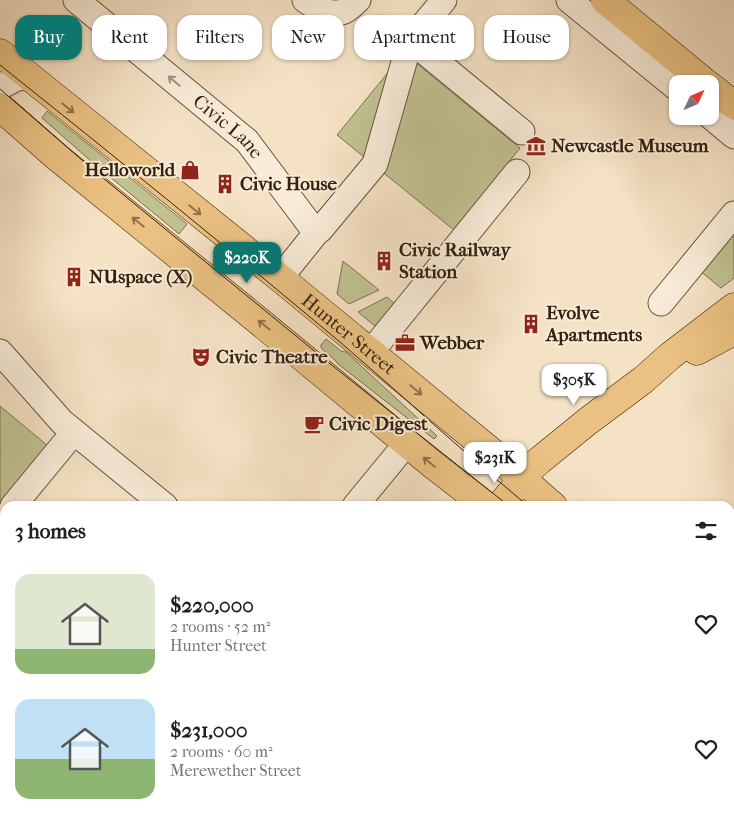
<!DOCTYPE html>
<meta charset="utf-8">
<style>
:root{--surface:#fff;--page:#f6f6f6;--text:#202124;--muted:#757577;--accent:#0f766e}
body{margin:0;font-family:"IM FELL French Canon",serif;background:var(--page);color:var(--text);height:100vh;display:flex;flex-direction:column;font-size:19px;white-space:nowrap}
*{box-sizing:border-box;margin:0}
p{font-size:16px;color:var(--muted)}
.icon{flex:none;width:28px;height:28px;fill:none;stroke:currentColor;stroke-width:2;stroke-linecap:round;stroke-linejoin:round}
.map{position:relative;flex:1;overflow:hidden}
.panel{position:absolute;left:0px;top:501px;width:735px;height:321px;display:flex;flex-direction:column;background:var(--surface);border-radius:15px 15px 0 0;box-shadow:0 1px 4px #0004}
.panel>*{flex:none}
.banner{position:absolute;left:15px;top:15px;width:705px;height:45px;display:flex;gap:10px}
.needle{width:32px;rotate:46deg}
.controls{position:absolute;left:669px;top:75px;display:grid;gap:10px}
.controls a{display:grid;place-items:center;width:50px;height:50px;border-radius:10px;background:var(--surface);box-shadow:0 1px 4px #0004;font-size:25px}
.price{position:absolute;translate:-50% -42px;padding:0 11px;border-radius:10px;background:#fff;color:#222;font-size:16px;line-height:32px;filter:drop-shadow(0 1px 2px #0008)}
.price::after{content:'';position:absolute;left:50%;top:30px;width:15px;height:11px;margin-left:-8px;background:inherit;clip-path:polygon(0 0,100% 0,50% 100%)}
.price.selected{background:var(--accent);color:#fff}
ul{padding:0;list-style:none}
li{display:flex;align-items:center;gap:15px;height:125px;padding:0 15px}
li span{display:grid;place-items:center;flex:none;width:140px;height:100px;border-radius:15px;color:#555}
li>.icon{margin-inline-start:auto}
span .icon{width:60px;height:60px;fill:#fffc;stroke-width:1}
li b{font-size:21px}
h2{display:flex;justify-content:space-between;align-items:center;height:60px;padding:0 15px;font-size:21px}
.tag{padding:0 18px;border-radius:15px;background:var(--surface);box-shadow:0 1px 4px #0004;font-size:18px;line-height:45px}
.tag.selected{background:var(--accent);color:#fff}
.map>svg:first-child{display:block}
</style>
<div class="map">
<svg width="734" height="822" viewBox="0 0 734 822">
<rect width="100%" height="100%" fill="#f5e2c5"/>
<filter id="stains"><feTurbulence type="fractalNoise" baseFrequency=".004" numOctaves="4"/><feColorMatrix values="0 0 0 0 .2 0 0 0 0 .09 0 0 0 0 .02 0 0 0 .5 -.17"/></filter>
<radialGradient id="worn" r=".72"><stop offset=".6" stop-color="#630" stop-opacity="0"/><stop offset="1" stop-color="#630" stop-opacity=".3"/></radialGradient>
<!-- green -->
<g fill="#c1c291" stroke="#7b724f">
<path d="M404,53L520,148L454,230L337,135Z"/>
<path d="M47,111L187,224L179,234L92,162L42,118Z"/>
<path d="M734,229V278L721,288L699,270Z"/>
<path d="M343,261L379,290L349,304L337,294Z"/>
<path d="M387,297L395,304L375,326L358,312Z"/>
<path d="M326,339L341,351L346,352L437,436L434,439L338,364L335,360L321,348V345Z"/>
<path d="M0,406L48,446L0,504Z"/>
<path d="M0,649L5,653V818H202L207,822H0Z"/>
</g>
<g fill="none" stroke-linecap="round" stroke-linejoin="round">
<defs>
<g id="minor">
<path id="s1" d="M76,0L247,141L316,233L280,278"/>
<path d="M305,0C315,7 330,16 342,12C348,10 354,4 358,0"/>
<path d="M569,0L678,89"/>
<path d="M397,29L522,132"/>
<path d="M0,87L17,78L30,77"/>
<path d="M710,116L734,136"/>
<path d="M316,233L320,230L375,164L410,41L444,0"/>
<path d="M661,303L734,214"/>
<path d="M379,342L517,172"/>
<path d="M0,352L62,422L165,506"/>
<path d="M13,506L74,432"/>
<path d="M355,506L397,455"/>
<path d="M0,522L5,516"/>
<path d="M730,774H734"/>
</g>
<g id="major">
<path d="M605,0L707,84"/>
<path id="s2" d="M0,53L280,278L488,449L553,506"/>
<path d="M710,86L734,105"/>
<path d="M0,107L57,157L260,322L432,464L486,506"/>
<path d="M697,351L734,331"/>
<path d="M500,506L533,466L540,460L588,421L643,380L670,356L734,307"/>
<path d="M0,611L5,615"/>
<path d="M730,649L734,652"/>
<path d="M730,708L734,712"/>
<path d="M253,818L259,822"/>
</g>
</defs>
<!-- minor casing -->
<use href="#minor" stroke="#65513b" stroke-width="27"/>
<!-- major casing -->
<use href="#major" stroke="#35210d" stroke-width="29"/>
<!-- minor -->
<use href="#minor" stroke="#f8ecd9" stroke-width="25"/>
<!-- major -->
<use href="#major" stroke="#eac182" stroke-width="28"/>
<!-- tram -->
<g stroke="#35210d" stroke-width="1">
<path d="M0,65C114,156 228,248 340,342C403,396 464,453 528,506"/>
<path d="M0,89L98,174L329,363L509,506"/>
<path d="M730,670L734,673"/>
<path d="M730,685L734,688"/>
</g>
</g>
<!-- one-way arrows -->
<defs><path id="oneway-shaft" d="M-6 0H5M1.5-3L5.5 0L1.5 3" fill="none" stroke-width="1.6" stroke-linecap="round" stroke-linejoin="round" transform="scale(1.25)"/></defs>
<use stroke="#a0917d" href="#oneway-shaft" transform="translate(174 81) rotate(-140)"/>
<g stroke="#907148">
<use href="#oneway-shaft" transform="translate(68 108) rotate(39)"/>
<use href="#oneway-shaft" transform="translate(195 210) rotate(39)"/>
<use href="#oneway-shaft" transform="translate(138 222) rotate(-141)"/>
<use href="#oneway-shaft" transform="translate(264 325) rotate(-141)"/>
<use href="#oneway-shaft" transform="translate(416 390) rotate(40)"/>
<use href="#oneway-shaft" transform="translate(429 462) rotate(-141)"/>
</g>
<!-- icons -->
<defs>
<symbol id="museum-bare" viewBox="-9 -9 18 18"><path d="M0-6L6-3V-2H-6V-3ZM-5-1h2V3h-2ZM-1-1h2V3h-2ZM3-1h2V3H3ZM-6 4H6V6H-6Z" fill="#8f2418" stroke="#f8ecd9" stroke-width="2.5" paint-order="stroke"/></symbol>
<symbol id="shop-bare" viewBox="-9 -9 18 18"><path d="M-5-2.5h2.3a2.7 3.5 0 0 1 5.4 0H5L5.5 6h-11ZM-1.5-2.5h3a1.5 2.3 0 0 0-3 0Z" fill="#8f2418" stroke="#f8ecd9" stroke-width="2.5" paint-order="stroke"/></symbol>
<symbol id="building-bare" viewBox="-9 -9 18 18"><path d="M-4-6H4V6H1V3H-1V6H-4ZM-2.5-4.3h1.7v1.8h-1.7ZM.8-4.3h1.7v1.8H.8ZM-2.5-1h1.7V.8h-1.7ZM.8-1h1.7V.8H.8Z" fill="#8f2418" stroke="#f8ecd9" stroke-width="2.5" paint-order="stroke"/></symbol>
<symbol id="office-bare" viewBox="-9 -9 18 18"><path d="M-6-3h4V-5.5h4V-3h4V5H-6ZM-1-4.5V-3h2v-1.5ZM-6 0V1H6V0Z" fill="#8f2418" stroke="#f8ecd9" stroke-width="2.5" paint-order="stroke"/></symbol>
<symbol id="theatre-bare" viewBox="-9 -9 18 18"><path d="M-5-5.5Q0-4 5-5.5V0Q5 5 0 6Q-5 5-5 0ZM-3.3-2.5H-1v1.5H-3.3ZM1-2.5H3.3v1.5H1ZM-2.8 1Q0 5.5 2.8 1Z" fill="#8f2418" stroke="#f8ecd9" stroke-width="2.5" paint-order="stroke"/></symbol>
<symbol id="cafe-bare" viewBox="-9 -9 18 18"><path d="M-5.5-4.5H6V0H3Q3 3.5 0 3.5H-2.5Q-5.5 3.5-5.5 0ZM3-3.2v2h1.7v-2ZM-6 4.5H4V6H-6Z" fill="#8f2418" stroke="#f8ecd9" stroke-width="2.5" paint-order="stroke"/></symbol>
</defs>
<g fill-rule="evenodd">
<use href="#museum-bare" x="522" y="132" width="28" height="28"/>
<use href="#shop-bare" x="176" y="156" width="28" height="28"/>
<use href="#building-bare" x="211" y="170" width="28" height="28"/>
<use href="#building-bare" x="370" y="247" width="28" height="28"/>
<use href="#building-bare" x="60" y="263" width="28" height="28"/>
<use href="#building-bare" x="517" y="310" width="28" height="28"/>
<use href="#office-bare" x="391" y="329" width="28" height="28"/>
<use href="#theatre-bare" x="187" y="343" width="28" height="28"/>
<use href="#cafe-bare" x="300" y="410" width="28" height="28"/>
</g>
<g text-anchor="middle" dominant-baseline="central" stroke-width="4" stroke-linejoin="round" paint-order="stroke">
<!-- street labels -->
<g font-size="19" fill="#35210d" stroke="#f8ecd9">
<text stroke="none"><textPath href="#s1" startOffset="198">Civic Lane</textPath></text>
<text stroke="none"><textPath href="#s2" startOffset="448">Hunter Street</textPath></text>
</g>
<!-- poi labels -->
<g font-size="19" font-weight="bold" fill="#35210d" stroke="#f8ecd9" text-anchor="start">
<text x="551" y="146">Newcastle Museum</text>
<text x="175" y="170" text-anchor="end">Helloworld</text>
<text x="240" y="184">Civic House</text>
<text x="399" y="250">Civic Railway<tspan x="399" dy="22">Station</tspan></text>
<text x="89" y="277">NUspace (X)</text>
<text x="546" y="313">Evolve<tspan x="546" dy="22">Apartments</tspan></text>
<text x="420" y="343">Webber</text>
<text x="216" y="357">Civic Theatre</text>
<text x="329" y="424">Civic Digest</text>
</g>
</g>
<rect width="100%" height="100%" filter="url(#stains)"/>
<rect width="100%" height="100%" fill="url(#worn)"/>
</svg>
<div class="controls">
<a><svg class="needle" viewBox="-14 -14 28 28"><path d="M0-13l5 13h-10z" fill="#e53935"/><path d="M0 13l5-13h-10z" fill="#757577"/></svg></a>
</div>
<b class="price selected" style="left:247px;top:284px">$220K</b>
<b class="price" style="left:574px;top:406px">$305K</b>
<b class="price" style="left:495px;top:484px">$231K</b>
<div class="banner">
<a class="tag selected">Buy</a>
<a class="tag">Rent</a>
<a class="tag">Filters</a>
<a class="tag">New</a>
<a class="tag">Apartment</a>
<a class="tag">House</a>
</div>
<section class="panel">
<h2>3 homes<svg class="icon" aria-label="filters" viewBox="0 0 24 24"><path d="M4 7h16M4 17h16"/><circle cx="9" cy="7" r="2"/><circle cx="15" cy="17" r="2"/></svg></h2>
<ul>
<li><span style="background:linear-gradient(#dfe7d0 75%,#8fb573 0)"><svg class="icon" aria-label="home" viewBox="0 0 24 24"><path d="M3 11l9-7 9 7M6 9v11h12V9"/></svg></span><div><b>$220,000</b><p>2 rooms · 52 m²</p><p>Hunter Street</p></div><svg class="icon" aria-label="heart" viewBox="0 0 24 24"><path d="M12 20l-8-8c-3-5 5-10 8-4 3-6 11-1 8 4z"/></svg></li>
<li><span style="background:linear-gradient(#bfe0f5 60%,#8fb573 0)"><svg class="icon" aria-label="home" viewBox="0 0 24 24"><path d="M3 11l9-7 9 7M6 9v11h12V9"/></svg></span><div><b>$231,000</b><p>2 rooms · 60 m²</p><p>Merewether Street</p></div><svg class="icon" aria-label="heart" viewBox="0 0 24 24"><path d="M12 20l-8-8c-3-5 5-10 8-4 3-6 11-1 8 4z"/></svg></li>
</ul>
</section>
</div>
